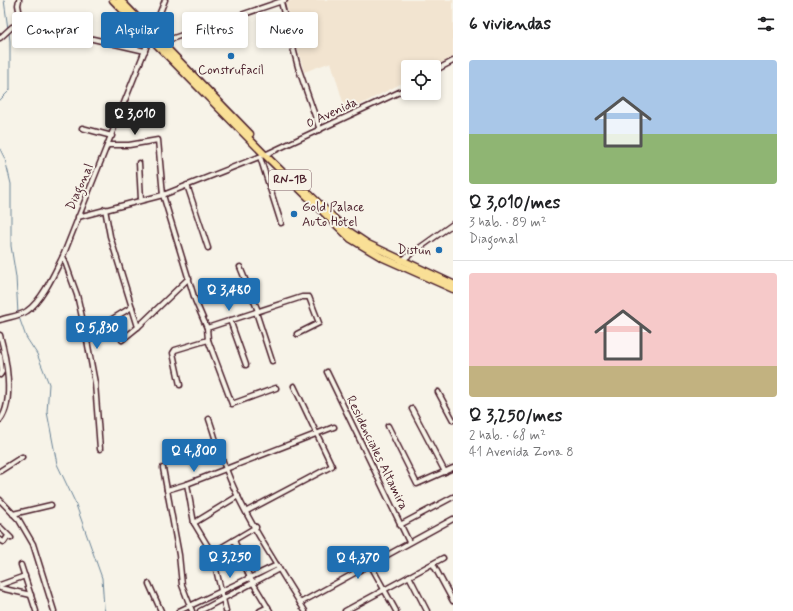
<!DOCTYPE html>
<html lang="es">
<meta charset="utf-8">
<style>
:root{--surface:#fff;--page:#f2f2f2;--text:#202124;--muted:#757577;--line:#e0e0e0;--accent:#1f6fb2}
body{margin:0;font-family:Mynerve,sans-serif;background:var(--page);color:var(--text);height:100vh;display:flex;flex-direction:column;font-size:15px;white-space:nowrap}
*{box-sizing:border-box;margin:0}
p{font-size:13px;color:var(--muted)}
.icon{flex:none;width:22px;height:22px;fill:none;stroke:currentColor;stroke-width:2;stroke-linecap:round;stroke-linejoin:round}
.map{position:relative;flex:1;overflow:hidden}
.details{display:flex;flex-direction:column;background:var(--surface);width:340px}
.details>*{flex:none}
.banner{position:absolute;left:12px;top:12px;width:380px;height:36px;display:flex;gap:8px}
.controls{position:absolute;left:401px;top:60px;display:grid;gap:8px}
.controls a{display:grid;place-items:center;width:40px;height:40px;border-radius:4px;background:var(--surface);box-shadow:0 2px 6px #0003;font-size:20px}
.price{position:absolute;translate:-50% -34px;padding:0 9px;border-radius:4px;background:var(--accent);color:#fff;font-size:13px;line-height:26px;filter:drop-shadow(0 1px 2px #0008)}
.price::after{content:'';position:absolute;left:50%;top:24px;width:12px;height:9px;margin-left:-6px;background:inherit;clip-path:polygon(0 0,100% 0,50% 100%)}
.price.on{background:#222;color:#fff}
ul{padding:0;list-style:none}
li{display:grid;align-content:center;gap:8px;height:212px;padding:0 16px}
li+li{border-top:1px solid var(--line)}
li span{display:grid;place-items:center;height:124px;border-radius:4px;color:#555}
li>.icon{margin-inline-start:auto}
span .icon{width:72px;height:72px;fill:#fffc;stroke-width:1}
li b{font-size:17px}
h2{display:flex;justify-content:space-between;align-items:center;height:48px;padding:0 16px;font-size:17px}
.chip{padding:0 14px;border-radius:4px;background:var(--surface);box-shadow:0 2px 6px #0003;font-size:14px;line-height:36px}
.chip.on{background:var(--accent);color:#fff}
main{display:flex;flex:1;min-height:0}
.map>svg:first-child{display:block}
</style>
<main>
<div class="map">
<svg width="453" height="611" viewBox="0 0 453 611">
<rect width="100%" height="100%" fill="#f7f3e8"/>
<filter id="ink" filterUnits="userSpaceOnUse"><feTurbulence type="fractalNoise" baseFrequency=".025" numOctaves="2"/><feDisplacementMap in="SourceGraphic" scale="8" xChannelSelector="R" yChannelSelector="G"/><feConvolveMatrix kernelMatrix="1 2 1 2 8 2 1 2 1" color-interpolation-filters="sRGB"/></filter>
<g filter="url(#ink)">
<!-- built -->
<path fill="#f2e4d0" d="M292,0H453V57L434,67H408V80L346,112L331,62L304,72L286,3Z"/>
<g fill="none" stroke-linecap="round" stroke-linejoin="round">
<!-- stream -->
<g stroke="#698397" stroke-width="1">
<path d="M4,0L8,29"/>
<path d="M0,100L10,90V41L9,33"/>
<path d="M0,149L5,159L11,184V246L16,277L18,314"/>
<path d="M19,317L26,337L37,354L49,384L47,412L57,464L75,502L91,547L102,578L104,608L105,611"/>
</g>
<defs>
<g id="minor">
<path d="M19,0L18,5L22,26"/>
<path d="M281,2L298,67L320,130"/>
<path d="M0,38L12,27L21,25L93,39L145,51"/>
<path d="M162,42L285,0"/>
<path d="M434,71L453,61"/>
<path d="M82,128L112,136"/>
<path d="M109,145H129L158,140L163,195L195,300L207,328L208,340L232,404L276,388"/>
<path d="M260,157L281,223"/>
<path d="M139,163L141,200"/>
<path d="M187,185L208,248"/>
<path d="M105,209L110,236L138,327L122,340"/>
<path d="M78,217L163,195L269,153L408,88"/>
<path d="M63,256L77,295L86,335L95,383L100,449"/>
<path d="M401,261L453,224"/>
<path d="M240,267L258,311"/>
<path d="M256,312L272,361"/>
<path d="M0,320C8,317 20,316 27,311C42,301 55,272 63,256L165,0"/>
<path d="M230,320L246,365"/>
<path d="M138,327L189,278"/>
<path d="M207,328L302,297H309L319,323L297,334"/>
<path d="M0,335C6,357 15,401 0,420"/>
<path d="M86,335L132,307"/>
<path d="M0,355L2,372L0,375"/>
<path d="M327,372L409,542"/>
<path d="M180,385L173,353L175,350L208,340"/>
<path d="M438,392L453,420"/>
<path d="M412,409L445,472"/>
<path d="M209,419C215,436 219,453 226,469C244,517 278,566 305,611"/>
<path d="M388,426L417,484L453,468"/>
<path d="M163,468L179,555L182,585L192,611"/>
<path d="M0,471L22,457"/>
<path d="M187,484L194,523L212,553L226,611"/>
<path d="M167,490L187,484L334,427"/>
<path d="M0,500L19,520L33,544L54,611"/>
<path d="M247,511L332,466L294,386"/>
<path d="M13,514L51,505"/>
<path d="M194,523L238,496"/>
<path d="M400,525L453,497"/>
<path d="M0,527L11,538"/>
<path d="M0,540L4,542L8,536"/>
<path d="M234,540L250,578L270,611"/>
<path d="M212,553L256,527"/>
<path d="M370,564L396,611"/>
<path d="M433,564L453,601"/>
<path d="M21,565L36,611"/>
<path d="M409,576L427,611"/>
<path d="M149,584L161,611"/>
<path d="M0,585L25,576"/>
<path d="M0,588L31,595"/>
<path d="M300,603L453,519"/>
<path d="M179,611L277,565"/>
<path d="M200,611L279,569"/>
<path d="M260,611L268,607"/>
<path d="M345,611L443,558"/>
</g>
<g id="highway">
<path d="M113,0L265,155L351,239L381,257L453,289"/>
<path d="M120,0L250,134"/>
<path d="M307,192L344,228L368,244L453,284"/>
</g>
</defs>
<!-- minor casing -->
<use href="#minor" stroke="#4a1f2b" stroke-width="7"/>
<!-- highway casing -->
<use href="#highway" stroke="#4a1f2b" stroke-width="9"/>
<!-- minor -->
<use href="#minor" stroke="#f7f3e8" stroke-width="4"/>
<!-- highway -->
<use href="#highway" stroke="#f9df96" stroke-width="6"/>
</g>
</g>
<!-- markers -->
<g fill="#1f6fb2" stroke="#f7f3e8" stroke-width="1.5">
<circle cx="231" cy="56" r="4"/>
<circle cx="294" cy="214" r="4"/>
<circle cx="439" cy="250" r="4"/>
</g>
<g text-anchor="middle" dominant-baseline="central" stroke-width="4" stroke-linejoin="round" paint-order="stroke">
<!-- shield labels -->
<rect fill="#f7f3e8" stroke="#7e5f64" stroke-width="1" x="269" y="170" width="42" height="20" rx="3"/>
<g font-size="12" font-weight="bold" fill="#4a1f2b">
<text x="290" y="180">RN-1B</text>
</g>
<!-- poi labels -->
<g font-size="13" fill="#4a1f2b" stroke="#f7f3e8">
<text x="231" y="70">Construfacil</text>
<text x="302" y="207" text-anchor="start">Gold Palace<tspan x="302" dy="15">Auto Hotel</tspan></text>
<text x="431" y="250" text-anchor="end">Distun</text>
</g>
<!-- street labels -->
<g font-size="13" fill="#4a1f2b" stroke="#f7f3e8">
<text transform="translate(332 113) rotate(-25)">0 Avenida</text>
<text transform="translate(80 187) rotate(-66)">Diagonal</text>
<text transform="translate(377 453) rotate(64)">Residenciales Altamira</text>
</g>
</g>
</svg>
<div class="controls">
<a><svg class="icon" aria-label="locate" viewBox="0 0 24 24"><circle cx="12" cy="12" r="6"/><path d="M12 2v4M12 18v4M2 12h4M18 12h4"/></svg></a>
</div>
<b class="price on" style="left:135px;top:136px">Q 3,010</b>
<b class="price" style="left:229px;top:312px">Q 3,480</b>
<b class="price" style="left:97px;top:350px">Q 5,830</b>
<b class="price" style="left:194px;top:473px">Q 4,800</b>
<b class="price" style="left:230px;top:579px">Q 3,250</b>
<b class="price" style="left:358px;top:580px">Q 4,370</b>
<div class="banner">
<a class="chip">Comprar</a>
<a class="chip on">Alquilar</a>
<a class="chip">Filtros</a>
<a class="chip">Nuevo</a>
</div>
</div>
<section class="details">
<h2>6 viviendas<svg class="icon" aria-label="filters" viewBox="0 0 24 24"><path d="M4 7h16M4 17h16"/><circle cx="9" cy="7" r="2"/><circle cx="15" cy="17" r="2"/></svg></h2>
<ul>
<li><span style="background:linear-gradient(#a9c7e8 60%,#8fb573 0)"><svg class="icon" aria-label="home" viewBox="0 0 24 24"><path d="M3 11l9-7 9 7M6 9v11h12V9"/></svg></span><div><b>Q 3,010/mes</b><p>3 hab. · 89 m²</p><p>Diagonal</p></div></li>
<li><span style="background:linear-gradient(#f6c9c9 75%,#c2b280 0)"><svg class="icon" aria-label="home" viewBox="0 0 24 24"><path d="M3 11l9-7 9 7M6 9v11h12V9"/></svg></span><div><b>Q 3,250/mes</b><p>2 hab. · 68 m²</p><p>41 Avenida Zona 8</p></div></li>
</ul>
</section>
</main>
